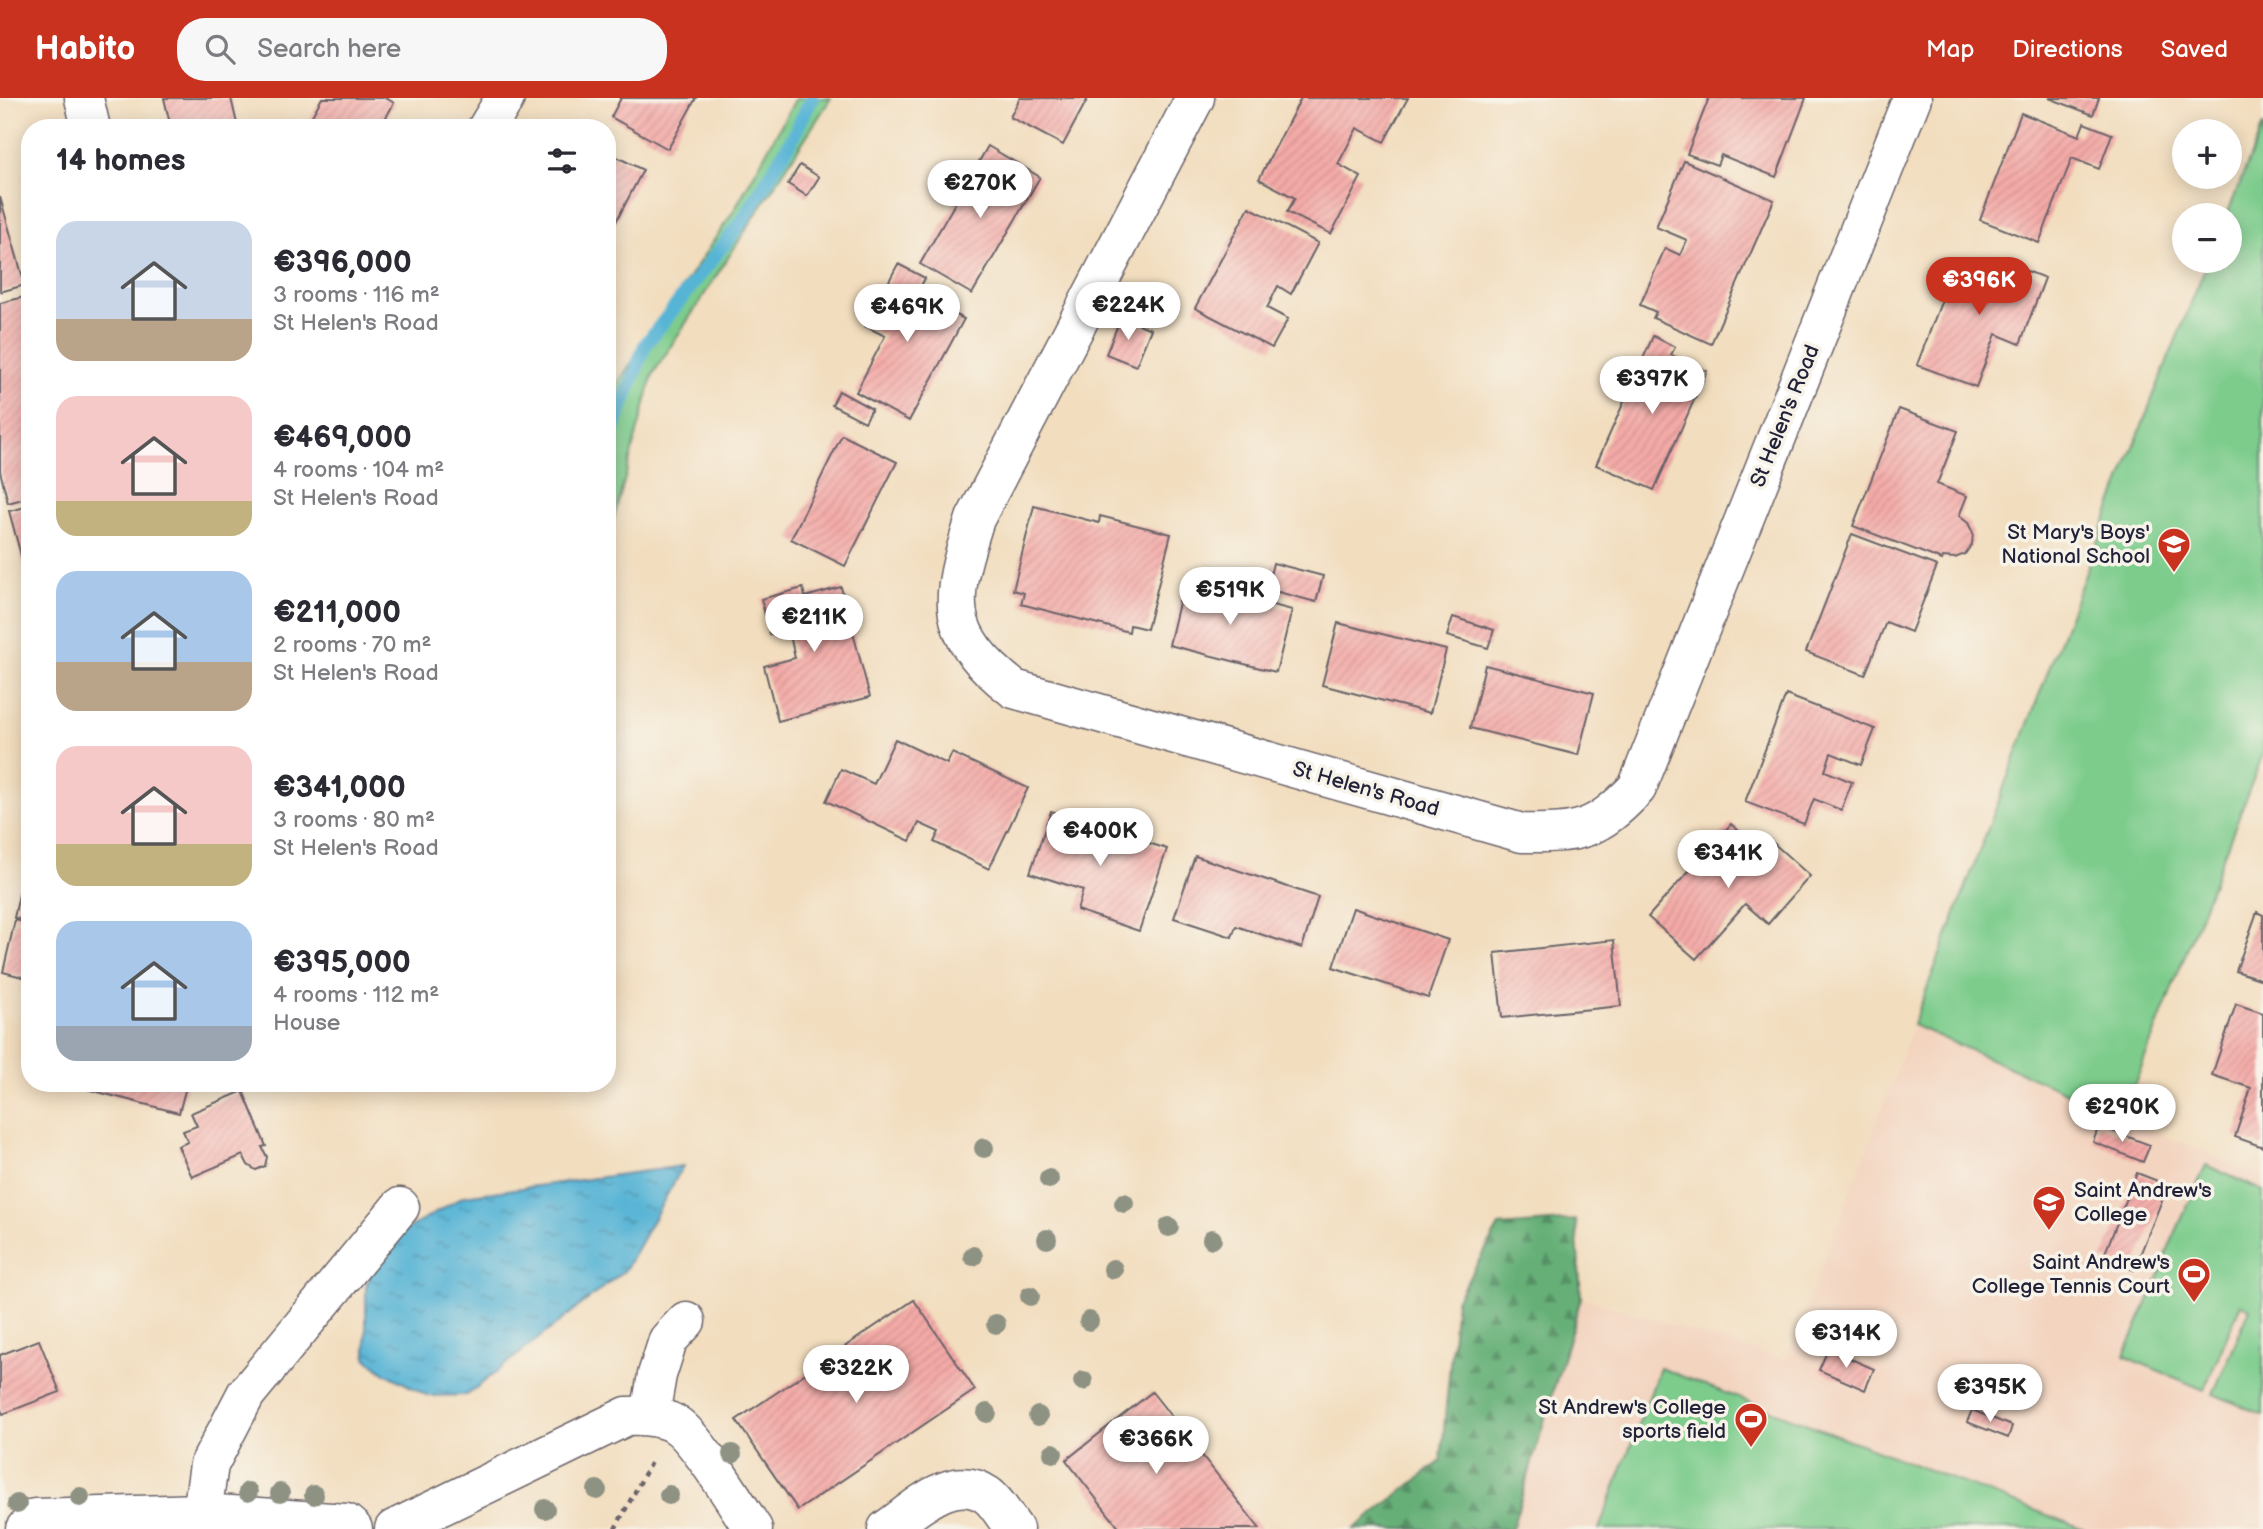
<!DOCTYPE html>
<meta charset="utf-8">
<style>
:root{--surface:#fff;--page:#f7f7f7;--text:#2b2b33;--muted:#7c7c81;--accent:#c8321e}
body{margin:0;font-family:"Balsamiq Sans",sans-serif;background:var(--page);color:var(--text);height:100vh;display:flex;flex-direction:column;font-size:26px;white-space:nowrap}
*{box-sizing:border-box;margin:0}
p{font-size:23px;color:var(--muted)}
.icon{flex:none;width:38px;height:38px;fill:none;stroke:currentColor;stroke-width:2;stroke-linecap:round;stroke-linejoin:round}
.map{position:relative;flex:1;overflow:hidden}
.details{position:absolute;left:21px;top:21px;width:595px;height:973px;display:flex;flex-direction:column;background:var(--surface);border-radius:28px;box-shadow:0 4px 18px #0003}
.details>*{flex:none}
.buttons{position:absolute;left:2172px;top:21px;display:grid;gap:14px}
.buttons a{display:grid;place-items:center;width:70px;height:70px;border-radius:50%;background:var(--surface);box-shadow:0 4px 18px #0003;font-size:35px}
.price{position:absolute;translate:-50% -60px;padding:0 16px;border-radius:24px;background:#fff;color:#222;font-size:23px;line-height:46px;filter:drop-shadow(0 2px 4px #0008)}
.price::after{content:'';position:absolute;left:50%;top:42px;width:21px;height:16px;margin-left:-10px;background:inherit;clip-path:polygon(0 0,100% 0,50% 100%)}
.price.current{background:var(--accent);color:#fff}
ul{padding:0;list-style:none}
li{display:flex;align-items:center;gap:21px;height:175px;padding:0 35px}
li span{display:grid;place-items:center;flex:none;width:196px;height:140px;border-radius:21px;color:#555}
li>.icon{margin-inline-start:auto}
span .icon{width:84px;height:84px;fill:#fffc;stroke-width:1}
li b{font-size:30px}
h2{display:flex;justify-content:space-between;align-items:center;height:84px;padding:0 35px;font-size:30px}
header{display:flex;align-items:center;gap:42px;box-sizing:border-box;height:98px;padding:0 35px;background:var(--accent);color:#fff}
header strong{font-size:33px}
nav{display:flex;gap:38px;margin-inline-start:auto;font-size:24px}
.search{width:490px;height:63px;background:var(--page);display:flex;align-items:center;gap:18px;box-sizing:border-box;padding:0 24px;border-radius:28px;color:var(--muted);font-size:26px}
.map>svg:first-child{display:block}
</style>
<header>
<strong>Habito</strong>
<div class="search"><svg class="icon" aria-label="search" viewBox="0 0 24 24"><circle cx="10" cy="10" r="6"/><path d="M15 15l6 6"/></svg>Search here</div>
<nav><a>Map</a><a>Directions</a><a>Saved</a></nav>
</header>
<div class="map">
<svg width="2263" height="1431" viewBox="0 0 2263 1431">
<defs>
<pattern id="forest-firs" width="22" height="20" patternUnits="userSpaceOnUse" patternTransform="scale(1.75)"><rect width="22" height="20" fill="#66b078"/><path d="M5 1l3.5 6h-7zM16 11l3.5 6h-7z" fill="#548f64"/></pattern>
<pattern id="water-ripples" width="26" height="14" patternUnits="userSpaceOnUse" patternTransform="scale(1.75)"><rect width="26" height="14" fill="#57b4d5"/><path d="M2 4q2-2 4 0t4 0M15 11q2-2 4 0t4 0" fill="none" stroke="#4892ae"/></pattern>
<pattern id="building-hatch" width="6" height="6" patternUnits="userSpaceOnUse" patternTransform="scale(1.75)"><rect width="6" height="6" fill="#f4aaa7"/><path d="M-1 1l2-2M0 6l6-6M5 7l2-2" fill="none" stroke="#d19291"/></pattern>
</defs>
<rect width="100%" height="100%" fill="#f7f3e8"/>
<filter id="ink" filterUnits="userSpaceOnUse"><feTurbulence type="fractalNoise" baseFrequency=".0143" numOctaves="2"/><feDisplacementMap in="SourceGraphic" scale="14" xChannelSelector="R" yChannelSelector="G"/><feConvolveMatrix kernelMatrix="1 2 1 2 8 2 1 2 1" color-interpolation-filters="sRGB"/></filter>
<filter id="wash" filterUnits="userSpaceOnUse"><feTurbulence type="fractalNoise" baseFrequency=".00686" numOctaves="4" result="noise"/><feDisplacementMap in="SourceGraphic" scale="28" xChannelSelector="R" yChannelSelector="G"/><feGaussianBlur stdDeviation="1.57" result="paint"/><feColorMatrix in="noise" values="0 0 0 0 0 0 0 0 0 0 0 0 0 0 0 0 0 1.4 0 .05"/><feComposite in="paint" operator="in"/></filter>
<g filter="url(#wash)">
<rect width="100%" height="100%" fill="#f2ddbe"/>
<!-- built -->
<path fill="#f3d4bf" d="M2263,27V656L2122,1019L2263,1079V1431H1501L1551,1190L1786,1262L2154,296L2208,163H2230V117H2227Z"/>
<!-- grass -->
<g fill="#7dcc8c" stroke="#507764" stroke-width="2">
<path d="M796,0H831L653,276L607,446V301L733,114Z"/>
<path d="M2263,27V656L2122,1019L1913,927L2154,296L2208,163H2230V117H2227Z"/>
<path d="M2206,1067L2263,1093V1317L2213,1296L2250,1211L2241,1206L2204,1292L2124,1258L2162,1171L2160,1169Z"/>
<path d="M1660,1270L2084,1431H1599Z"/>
</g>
<!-- forest -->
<path fill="url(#forest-firs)" stroke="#44695a" stroke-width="2" d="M1576,1122L1581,1200L1512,1431H1354L1441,1363L1456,1202L1499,1128Z"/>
<!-- water -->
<path fill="url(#water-ripples)" stroke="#3c6b88" stroke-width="2" d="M683,1068L625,1172L467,1297L428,1298L385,1275L366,1260V1188L384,1145L464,1098Z"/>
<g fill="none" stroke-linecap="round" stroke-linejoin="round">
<!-- stream -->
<path stroke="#57b4d5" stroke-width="14" d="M607,349L645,247L743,122L791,43L812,0"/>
</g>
<g id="blocks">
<!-- building -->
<g fill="url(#building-hatch)">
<path d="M164,0H231L238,30H171Z"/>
<path d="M322,0H386L394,5L380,30H305Z"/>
<path d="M621,0H696L668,51L611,19Z"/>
<path d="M1020,0H1088L1063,47L1010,19Z"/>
<path d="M1301,0H1408L1384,44L1357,30L1338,66L1361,79L1331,136L1287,114L1295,100L1259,81Z"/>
<path d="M1709,0H1806L1776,79L1721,57L1717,67L1687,56Z"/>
<path d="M2049,0H2099L2093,17Z"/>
<path d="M2021,15L2079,38L2084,25L2112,36L2099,71L2072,60L2039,145L1980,122Z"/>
<path d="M988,48L1040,79L972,196L920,166Z"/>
<path d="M607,54L643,72L607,141Z"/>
<path d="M1684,63L1774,102L1711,246L1653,220L1656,214L1640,207L1665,150L1680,157L1687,142L1656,129Z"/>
<path d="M800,67L819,79L807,98L788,86Z"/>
<path d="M0,99L25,187L0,194Z"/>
<path d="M1249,109L1318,145L1291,196L1278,188L1267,210L1288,221L1272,250L1195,210Z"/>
<path d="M1958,160L1989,172L1993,160L2045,180L2020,246L1996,236L1976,289L1917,267Z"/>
<path d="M898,166L925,180L917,196L964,221L909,323L856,294L885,238L865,228Z"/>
<path d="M24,199L30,221V399L8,405L0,373V205Z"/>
<path d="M1121,219L1151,231L1136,268L1106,256Z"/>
<path d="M1653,238L1675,249L1671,257L1707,273L1654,392L1596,367Z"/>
<path d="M839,293L872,311L865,324L832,307Z"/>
<path d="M1899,311L1958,333L1937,386L1967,398L1959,418L1968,425L1973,435L1972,446L1965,456L1955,460L1943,459L1942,462L1853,428Z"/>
<path d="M842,337L897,364L845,468L791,441Z"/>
<path d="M30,408V487H29L9,413Z"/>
<path d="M1034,408L1099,425L1100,418L1171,436L1147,531L1130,527L1129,534L1021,506L1024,495L1013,492Z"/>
<path d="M1852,436L1937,468L1911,534L1886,524L1865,577L1806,554Z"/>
<path d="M1273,465L1323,478L1316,504L1267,491Z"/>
<path d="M1184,484L1292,512L1276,574L1169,547Z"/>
<path d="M841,489L870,599L778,623L764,568L795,560L789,532L770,537L761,501L803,490L805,499Z"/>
<path d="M1453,519L1494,532L1488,550L1447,538Z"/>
<path d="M1338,525L1446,552L1430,615L1322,587Z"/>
<path d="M1485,567L1594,595L1578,657L1470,630Z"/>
<path d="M1786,597L1875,631L1861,667L1831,655L1825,673L1852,684L1841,712L1814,701L1804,726L1745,704Z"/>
<path d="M895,641L947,666L952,655L1028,690L989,771L934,744L939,734L919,725L910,743L826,703L841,671L874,686Z"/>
<path d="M1051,713L1167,751L1139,833L1077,812L1083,792L1030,775Z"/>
<path d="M1731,726L1761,752L1770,742L1810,778L1768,826L1745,806L1696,861L1648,819Z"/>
<path d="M29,750H30V823L14,820Z"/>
<path d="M1195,758L1318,799L1302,850L1236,828L1232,839L1174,820Z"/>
<path d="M1353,810L1448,842L1428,900L1333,869Z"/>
<path d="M2257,814L2263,817V882L2236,873Z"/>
<path d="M15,822L30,826V881L3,874Z"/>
<path d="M1614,842L1621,908L1502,920L1495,855Z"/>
<path d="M2236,906L2263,915V1049L2235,1039L2251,990L2212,977Z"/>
<path d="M63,985H187L179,1015Z"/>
<path d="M243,993L266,1048L262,1049L267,1059L265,1068L256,1072L248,1067L243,1057L192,1079L178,1048L188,1044L183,1033L197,1028L191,1015Z"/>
<path d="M2099,1028L2150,1047L2143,1064L2093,1044Z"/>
<path d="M2137,1075L2168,1087L2134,1172L2103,1160Z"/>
<path d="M914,1202L975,1292L798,1412L736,1322Z"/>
<path d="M39,1242L60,1294L3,1316L0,1310V1257Z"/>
<path d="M1828,1251L1874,1271L1865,1292L1819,1272Z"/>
<path d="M1152,1294L1260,1431H1120L1066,1362Z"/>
<path d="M1972,1312L2012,1328L2008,1340L1967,1324Z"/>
</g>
</g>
</g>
<g filter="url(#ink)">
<use href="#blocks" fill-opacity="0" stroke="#6b6369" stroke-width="2"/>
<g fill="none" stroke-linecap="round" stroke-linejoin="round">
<defs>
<g id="minor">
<path d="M84,0L91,30"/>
<path d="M1195,0L975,421C949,502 942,535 1014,591L1522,735C1580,736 1596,733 1637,690L1912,0"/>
<path d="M487,30L505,0"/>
<path d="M650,1317L657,1277L668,1242L686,1223"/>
<path d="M202,1415L209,1367L246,1296L400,1109"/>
<path d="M25,1431L35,1420L202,1415L346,1425L353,1431"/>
<path d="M394,1431L627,1318C644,1317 659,1318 675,1326C695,1337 738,1408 753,1431"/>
<path d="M887,1431C915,1412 952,1373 987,1397C997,1404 1006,1421 1014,1431"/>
</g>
</defs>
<!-- minor casing -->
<use href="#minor" stroke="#6b6369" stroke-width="41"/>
<!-- path -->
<path stroke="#6b6369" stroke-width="4.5" stroke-dasharray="5 5" stroke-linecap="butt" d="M615,1431L651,1364"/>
<!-- minor -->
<use href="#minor" stroke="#fff" stroke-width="38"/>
</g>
<!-- trees -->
<g fill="#8e9283">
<circle cx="984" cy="1050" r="10"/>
<circle cx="1049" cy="1081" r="10"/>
<circle cx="1124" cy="1105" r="10"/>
<circle cx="1169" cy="1129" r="10"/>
<circle cx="1047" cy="1141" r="10"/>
<circle cx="1212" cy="1141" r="10"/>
<circle cx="973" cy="1158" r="10"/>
<circle cx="1113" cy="1171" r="10"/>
<circle cx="1030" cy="1198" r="10"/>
<circle cx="1089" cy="1223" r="10"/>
<circle cx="996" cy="1226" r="10"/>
<circle cx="1083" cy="1283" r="10"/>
<circle cx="987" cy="1315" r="10"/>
<circle cx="1038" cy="1318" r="10"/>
<circle cx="1053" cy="1355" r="10"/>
<circle cx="732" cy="1356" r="10"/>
<circle cx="597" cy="1392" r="10"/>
<circle cx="248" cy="1394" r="10"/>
<circle cx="280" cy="1395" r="10"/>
<circle cx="314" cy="1397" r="10"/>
<circle cx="669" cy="1397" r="10"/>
<circle cx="80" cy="1399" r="10"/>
<circle cx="17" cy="1406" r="10"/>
<circle cx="545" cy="1411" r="10"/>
</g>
</g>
<!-- icons -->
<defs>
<symbol id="school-pin" viewBox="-11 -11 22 30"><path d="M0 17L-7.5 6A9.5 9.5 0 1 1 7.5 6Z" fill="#c8321e" stroke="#f7f3e8"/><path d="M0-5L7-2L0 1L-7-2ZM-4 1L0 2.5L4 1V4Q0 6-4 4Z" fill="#fff"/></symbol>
<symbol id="stadium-pin" viewBox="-11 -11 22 30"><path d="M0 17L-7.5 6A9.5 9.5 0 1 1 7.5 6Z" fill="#c8321e" stroke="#f7f3e8"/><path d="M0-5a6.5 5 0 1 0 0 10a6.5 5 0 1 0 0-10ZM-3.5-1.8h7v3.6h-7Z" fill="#fff"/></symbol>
</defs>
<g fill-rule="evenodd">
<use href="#school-pin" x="2155" y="427" width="38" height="52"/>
<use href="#school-pin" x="2030" y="1085" width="38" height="52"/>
<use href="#stadium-pin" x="2175" y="1157" width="38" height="52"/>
<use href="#stadium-pin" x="1732" y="1302" width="38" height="52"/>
</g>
<g text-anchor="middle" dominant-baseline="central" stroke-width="7" stroke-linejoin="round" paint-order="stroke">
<!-- street labels -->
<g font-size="21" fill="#22223b" stroke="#f7f3e8">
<text transform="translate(1785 318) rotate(-68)">St Helen's Road</text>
<text transform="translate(1366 691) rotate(16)">St Helen's Road</text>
</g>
<!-- poi labels -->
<g font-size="21" fill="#22223b" stroke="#f7f3e8" text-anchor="end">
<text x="2150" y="434">St Mary's Boys'<tspan x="2150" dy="24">National School</tspan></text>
<text x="2074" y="1092" text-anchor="start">Saint Andrew's<tspan x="2074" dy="24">College</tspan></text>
<text x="2170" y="1164">Saint Andrew's<tspan x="2170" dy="24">College Tennis Court</tspan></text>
<text x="1726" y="1309">St Andrew's College<tspan x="1726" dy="24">sports field</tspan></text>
</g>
</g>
</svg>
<div class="buttons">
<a>+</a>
<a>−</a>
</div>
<b class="price" style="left:980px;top:122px">€270K</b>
<b class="price current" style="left:1979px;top:219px">€396K</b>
<b class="price" style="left:1128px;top:244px">€224K</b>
<b class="price" style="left:907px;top:246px">€469K</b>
<b class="price" style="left:1652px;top:318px">€397K</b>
<b class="price" style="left:1230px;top:529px">€519K</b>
<b class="price" style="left:814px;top:556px">€211K</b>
<b class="price" style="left:1100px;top:770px">€400K</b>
<b class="price" style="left:1728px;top:792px">€341K</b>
<b class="price" style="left:2122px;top:1046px">€290K</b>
<b class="price" style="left:1846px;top:1272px">€314K</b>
<b class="price" style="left:856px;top:1307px">€322K</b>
<b class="price" style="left:1990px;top:1326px">€395K</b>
<b class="price" style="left:1156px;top:1378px">€366K</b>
<section class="details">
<h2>14 homes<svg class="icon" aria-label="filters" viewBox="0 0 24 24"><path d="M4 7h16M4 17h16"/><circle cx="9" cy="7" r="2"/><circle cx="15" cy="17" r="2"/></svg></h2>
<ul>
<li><span style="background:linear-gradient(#c9d6e8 70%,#b9a48a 0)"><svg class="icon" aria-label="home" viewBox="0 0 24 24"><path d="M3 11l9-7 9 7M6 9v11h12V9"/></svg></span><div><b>€396,000</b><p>3 rooms · 116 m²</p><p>St Helen's Road</p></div></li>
<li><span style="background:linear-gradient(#f6c9c9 75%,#c2b280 0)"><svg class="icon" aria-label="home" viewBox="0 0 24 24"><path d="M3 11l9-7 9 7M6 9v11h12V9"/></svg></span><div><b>€469,000</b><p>4 rooms · 104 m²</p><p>St Helen's Road</p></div></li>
<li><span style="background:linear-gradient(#a9c7e8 65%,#b9a48a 0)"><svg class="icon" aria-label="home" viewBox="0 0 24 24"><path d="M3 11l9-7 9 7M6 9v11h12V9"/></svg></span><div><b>€211,000</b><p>2 rooms · 70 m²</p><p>St Helen's Road</p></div></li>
<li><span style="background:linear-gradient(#f6c9c9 70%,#c2b280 0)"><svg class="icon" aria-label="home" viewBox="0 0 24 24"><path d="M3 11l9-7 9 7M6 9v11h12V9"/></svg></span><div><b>€341,000</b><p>3 rooms · 80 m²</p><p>St Helen's Road</p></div></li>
<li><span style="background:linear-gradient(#a9c7e8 75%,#9aa5b1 0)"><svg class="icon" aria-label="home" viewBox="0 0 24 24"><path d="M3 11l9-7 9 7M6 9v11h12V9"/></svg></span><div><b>€395,000</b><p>4 rooms · 112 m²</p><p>House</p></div></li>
</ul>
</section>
</div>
